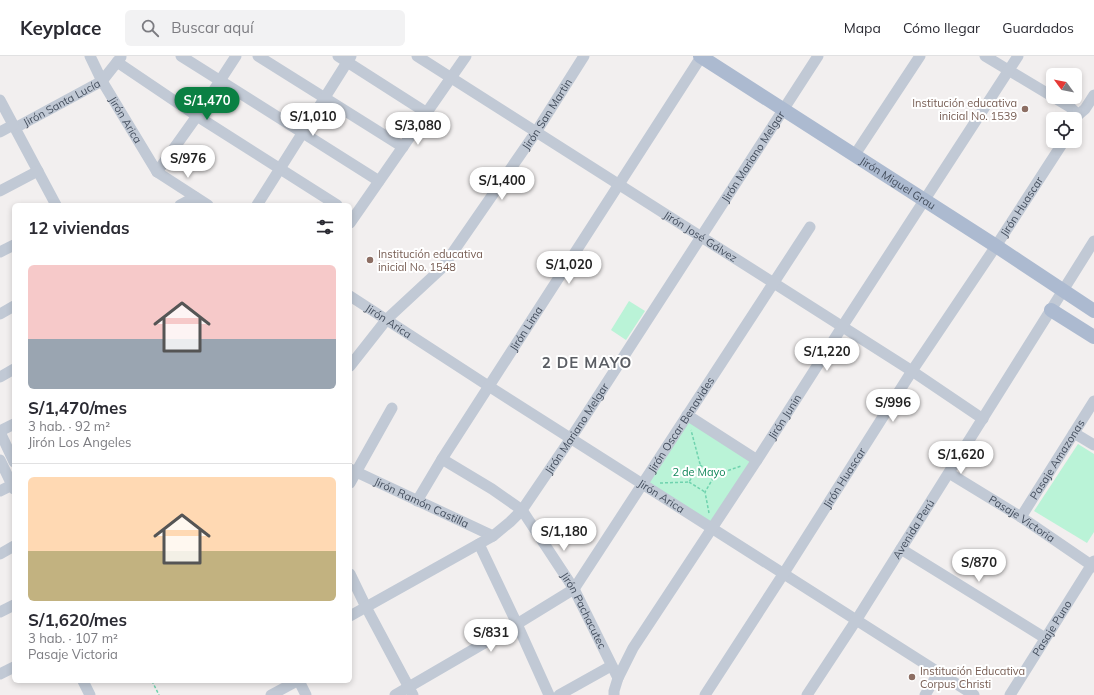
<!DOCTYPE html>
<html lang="es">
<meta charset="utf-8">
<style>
:root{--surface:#fff;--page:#f2f2f3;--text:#2b2b33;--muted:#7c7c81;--line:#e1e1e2;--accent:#0b8043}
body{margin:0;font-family:Mulish,sans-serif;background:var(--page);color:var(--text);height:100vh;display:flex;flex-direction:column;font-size:15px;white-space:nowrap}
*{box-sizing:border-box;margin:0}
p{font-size:13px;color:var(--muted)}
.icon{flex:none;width:22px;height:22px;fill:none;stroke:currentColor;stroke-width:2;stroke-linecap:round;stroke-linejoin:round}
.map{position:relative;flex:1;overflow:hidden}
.panel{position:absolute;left:12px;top:147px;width:340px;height:480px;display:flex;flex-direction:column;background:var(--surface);border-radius:6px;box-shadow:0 2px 6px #0003}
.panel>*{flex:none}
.needle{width:26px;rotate:302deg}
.buttons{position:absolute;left:1046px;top:12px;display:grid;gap:8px}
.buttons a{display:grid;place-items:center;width:36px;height:36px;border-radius:6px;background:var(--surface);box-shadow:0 2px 6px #0003;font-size:20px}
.price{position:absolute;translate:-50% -34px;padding:0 9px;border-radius:14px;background:#fff;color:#222;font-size:13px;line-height:26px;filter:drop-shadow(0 1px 2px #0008)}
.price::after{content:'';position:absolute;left:50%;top:24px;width:12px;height:9px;margin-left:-6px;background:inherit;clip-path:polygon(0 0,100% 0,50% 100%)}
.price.current{background:var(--accent);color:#fff}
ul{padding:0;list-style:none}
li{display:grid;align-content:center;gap:8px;height:212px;padding:0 16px}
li+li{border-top:1px solid var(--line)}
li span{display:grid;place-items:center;height:124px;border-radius:6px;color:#555}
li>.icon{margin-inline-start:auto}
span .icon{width:72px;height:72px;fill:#fffc;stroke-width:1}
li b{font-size:17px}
h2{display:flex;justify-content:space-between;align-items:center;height:48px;padding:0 16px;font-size:17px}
header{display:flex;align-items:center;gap:24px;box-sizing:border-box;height:56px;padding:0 20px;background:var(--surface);border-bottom:1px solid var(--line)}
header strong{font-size:19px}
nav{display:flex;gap:22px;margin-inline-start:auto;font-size:14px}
.search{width:280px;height:36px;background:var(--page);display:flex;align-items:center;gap:10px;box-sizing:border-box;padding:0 14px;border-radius:6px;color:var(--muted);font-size:15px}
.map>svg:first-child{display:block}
</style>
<header>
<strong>Keyplace</strong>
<div class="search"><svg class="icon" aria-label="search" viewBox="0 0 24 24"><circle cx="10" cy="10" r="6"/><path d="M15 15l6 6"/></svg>Buscar aquí</div>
<nav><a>Mapa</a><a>Cómo llegar</a><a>Guardados</a></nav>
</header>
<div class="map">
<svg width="1094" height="639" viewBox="0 0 1094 639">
<rect width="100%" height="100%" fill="#f2efef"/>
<!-- green -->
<g fill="#baf3d7">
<path d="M629,245L645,255L626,284L611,274Z"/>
<path d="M688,361L754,405L713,470L645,427Z"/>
<path d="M1078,388L1094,398V476L1087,487L1034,455Z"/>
</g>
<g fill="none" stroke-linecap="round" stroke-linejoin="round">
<!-- path -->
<g stroke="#6fd3ae" stroke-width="1.5" stroke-dasharray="3 2" stroke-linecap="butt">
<path d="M700,409L715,419"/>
<path d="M689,426L705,436"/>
<path d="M660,427L689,426L700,408L691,374"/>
<path d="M709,457L705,436L715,419L741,410"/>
<path d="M152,625L159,639"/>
</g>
<!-- minor -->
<g stroke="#c1c9d5" stroke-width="11">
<path id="s1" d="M90,0L102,25L157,116L208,149"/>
<path d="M181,0L379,125"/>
<path d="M258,0L403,91"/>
<path d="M338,0L427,57"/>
<path id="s2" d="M417,0L912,315L983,363"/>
<path d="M985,0L1070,51L1078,59"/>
<path d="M117,6L197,60L337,149"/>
<path d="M0,44L56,149"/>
<path d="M1078,59L1085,53L1094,39"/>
<path id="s3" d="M15,72L102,25L121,1"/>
<path d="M0,76L13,69"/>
<path d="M854,100L920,0"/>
<path d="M157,116L197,60L236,0"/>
<path d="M0,135L38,115"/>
<path d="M180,149L195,141"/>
<path d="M257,149L351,0"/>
<path d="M350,167L466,0"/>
<path d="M0,196L14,189"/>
<path id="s4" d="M350,240L490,331L974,639"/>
<path d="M0,258L14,250"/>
<path id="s5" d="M350,310L387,263L442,212L536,76L584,0"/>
<path d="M0,321L14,313"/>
<path d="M687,359L757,404"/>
<path d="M0,375L14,368"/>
<path d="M0,376L14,406"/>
<path d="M1074,377L1094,389"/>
<path id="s6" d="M442,403L492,433L522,454L574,533L618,622L614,635V639"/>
<path d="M0,404L14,433"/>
<path id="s7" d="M350,413L493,480"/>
<path id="s8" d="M949,417L1021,461L1094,511"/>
<path d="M350,427L392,352"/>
<path d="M0,435L14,428"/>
<path id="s9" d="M417,445L442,403L701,1"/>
<path id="s10" d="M1021,461L1094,345"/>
<path d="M479,488L517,568L549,639"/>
<path d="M901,493L1045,582"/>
<path d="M0,498L14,490"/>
<path d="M350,518L366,551L413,639"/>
<path d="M0,556L14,549"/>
<path id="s11" d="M350,560L493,480L510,466L522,454L571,382L818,0"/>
<path d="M0,618L14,611"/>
<path id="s12" d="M618,622L633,592L757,404L842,271L1018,0"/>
<path d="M83,625L90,639"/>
<path d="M299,625L306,639"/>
<path d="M271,639L297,625"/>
<path id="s13" d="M395,639L517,568L574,533L810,171"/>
<path d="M559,639L611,610"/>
<path id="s14" d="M705,639L784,517L912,315L996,190L1064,85"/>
<path id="s15" d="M807,639L857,563L1094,185"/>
<path d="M925,639L939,616"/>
<path id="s16" d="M1010,639L1094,505"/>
</g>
<!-- major -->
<g stroke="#acbad0" stroke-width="14">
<path id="s17" d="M700,0L996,190L1094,255"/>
<path d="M1051,254L1094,281"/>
</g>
</g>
<!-- markers -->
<g fill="#8d6e63" stroke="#fff" stroke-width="1.5">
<circle cx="1025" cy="53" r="4"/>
<circle cx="370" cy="204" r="4"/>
<circle cx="912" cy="621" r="4"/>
</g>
<g text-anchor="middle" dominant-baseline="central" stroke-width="4" stroke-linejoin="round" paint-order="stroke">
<!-- street labels -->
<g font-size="11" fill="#454f5e" stroke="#fff">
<text stroke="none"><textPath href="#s3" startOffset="53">Jirón Santa Lucía</textPath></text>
<text stroke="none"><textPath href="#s5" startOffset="321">Jirón San Martin</textPath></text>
<text stroke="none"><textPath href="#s1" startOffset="73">Jirón Arica</textPath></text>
<text stroke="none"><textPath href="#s11" startOffset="625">Jirón Mariano Melgar</textPath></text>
<text stroke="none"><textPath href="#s17" startOffset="235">Jirón Miguel Grau</textPath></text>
<text stroke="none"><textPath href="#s14" startOffset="582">Jirón Huascar</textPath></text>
<text stroke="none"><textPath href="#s2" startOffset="336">Jirón José Gálvez</textPath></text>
<text stroke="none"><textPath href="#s4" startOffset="46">Jirón Arica</textPath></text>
<text stroke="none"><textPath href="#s9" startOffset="204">Jirón Lima</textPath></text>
<text stroke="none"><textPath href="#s12" startOffset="310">Jirón Junin</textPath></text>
<text stroke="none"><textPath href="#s13" startOffset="404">Jirón Oscar Benavides</textPath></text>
<text stroke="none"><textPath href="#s11" startOffset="301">Jirón Mariano Melgar</textPath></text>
<text stroke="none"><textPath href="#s10" startOffset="68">Pasaje Amazonas</textPath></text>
<text stroke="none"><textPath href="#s14" startOffset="258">Jirón Huascar</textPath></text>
<text stroke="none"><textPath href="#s4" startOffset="370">Jirón Arica</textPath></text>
<text stroke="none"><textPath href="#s7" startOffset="79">Jirón Ramón Castilla</textPath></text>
<text stroke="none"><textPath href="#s8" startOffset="86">Pasaje Victoria</textPath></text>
<text stroke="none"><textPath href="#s15" startOffset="197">Avenida Perú</textPath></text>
<text stroke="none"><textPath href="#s6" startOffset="213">Jirón Pachacutec</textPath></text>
<text stroke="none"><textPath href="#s16" startOffset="79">Pasaje Puno</textPath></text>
</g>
<!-- education labels -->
<g font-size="11" fill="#785e54" stroke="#fff" text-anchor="start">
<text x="1017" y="47" text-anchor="end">Institución educativa<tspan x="1017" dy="13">inicial No. 1539</tspan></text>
<text x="378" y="198">Institución educativa<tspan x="378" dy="13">inicial No. 1548</tspan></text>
<text x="920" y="615">Institución Educativa<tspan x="920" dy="13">Corpus Christi</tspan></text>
</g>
<!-- park labels -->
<g font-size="11" fill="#108659" stroke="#fff">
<text x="699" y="416">2 de Mayo</text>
</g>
<!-- district labels -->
<g font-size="15" font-weight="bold" letter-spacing="1" fill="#5b5e64" stroke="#fff">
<text x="587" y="306">2 DE MAYO</text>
</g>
</g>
</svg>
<div class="buttons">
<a><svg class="needle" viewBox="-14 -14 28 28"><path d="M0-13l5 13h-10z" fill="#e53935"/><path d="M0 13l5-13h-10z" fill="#7c7c81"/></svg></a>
<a><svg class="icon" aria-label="locate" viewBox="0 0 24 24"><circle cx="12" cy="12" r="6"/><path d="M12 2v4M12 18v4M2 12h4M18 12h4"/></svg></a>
</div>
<b class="price current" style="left:207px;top:65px">S/1,470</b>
<b class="price" style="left:313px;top:81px">S/1,010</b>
<b class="price" style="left:418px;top:90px">S/3,080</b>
<b class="price" style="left:188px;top:123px">S/976</b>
<b class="price" style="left:502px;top:145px">S/1,400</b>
<b class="price" style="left:569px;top:229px">S/1,020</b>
<b class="price" style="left:827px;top:316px">S/1,220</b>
<b class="price" style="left:893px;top:367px">S/996</b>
<b class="price" style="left:961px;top:419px">S/1,620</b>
<b class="price" style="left:564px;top:496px">S/1,180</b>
<b class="price" style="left:979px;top:527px">S/870</b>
<b class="price" style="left:491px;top:597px">S/831</b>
<section class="panel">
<h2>12 viviendas<svg class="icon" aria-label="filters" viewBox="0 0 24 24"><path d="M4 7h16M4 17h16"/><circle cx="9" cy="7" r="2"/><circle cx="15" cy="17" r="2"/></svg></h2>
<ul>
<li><span style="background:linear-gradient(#f6c9c9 60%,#9aa5b1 0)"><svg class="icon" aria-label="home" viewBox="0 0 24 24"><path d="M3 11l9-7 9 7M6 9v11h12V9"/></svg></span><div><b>S/1,470/mes</b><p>3 hab. · 92 m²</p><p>Jirón Los Angeles</p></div></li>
<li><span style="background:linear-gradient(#ffd9b3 60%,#c2b280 0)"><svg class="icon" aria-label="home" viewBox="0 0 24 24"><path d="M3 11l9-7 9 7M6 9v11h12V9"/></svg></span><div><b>S/1,620/mes</b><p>3 hab. · 107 m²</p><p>Pasaje Victoria</p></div></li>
</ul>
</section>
</div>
